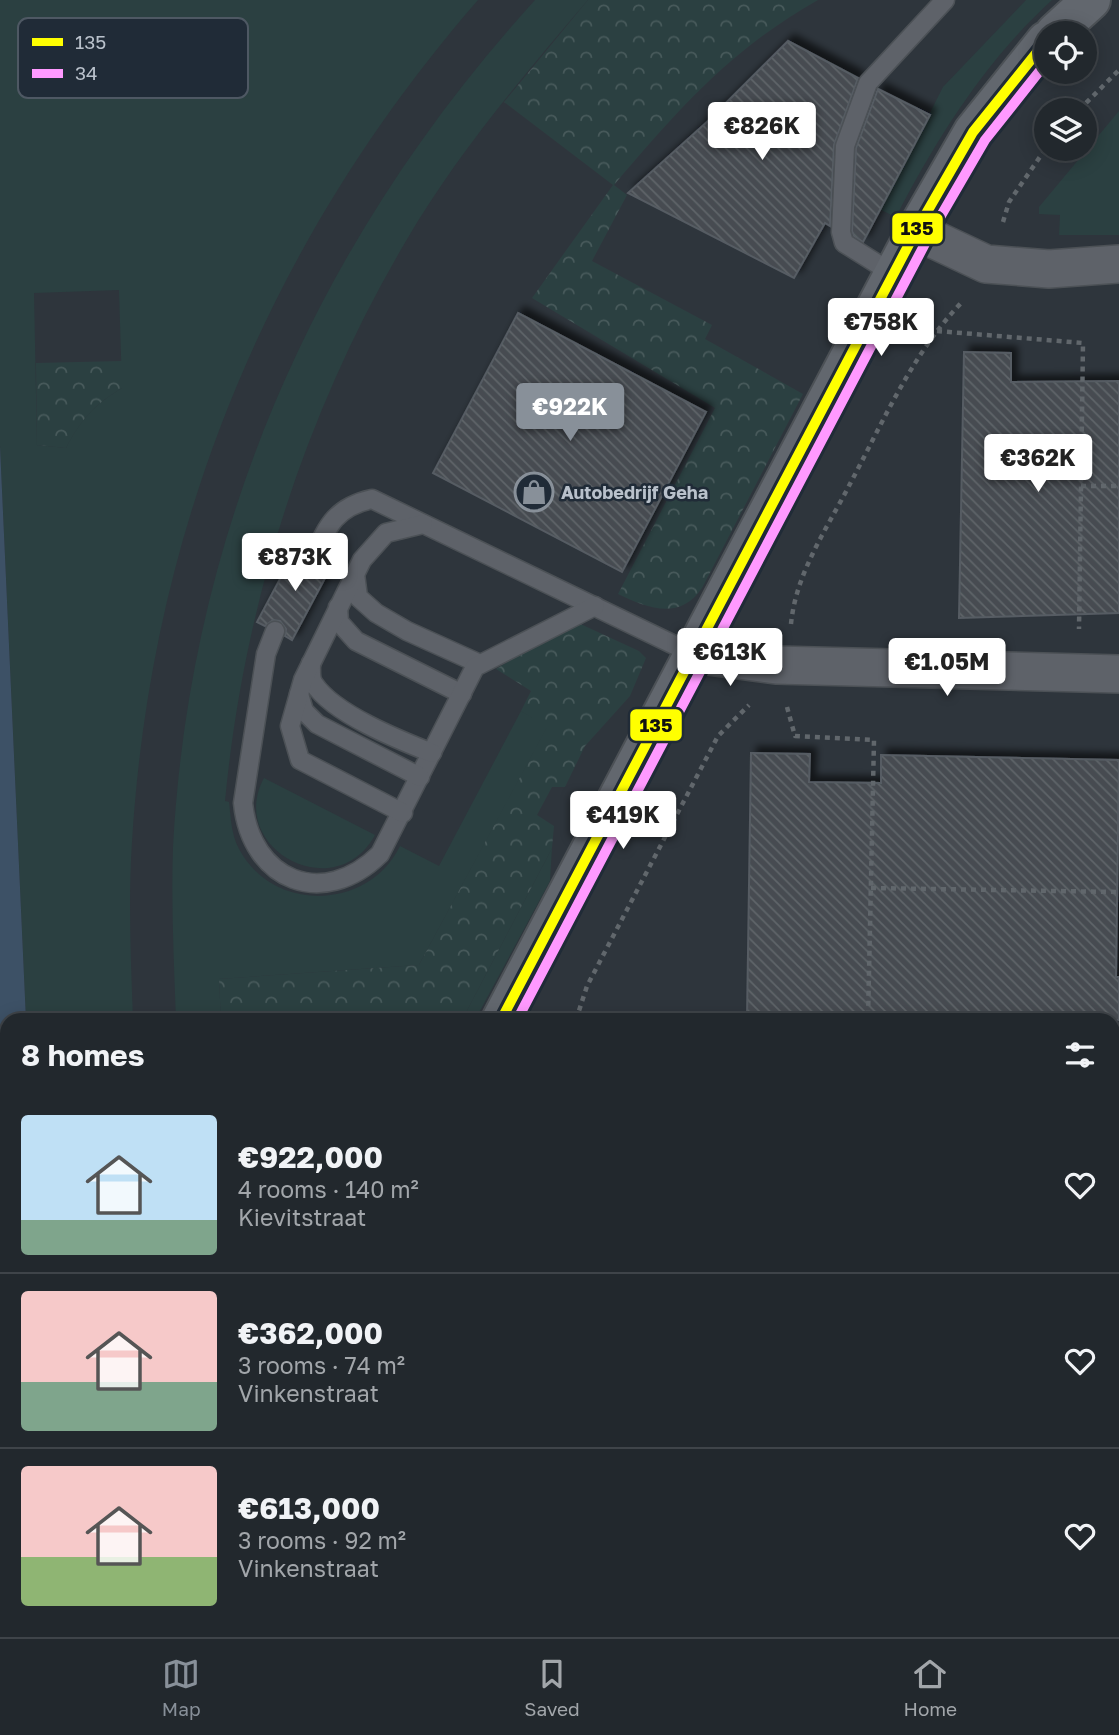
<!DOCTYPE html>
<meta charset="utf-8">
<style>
:root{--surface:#22282d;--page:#2e3439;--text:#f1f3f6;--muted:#a2a6aa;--line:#3f4449;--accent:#889099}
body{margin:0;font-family:"Golos Text",sans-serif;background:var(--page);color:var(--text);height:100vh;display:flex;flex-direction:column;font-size:26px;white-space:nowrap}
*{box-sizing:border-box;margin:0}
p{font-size:23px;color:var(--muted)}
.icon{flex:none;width:38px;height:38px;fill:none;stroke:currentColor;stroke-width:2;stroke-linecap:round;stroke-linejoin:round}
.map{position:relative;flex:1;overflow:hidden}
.drawer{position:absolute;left:0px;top:1013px;width:1120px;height:625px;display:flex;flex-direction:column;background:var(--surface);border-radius:21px 21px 0 0;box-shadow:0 4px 18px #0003,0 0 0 2px var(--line)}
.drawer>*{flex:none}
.tools{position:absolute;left:1034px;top:21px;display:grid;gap:14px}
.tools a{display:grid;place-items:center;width:63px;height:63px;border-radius:50%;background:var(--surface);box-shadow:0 4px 18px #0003,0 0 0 2px var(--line);font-size:35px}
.price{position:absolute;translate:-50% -60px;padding:0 16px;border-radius:7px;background:#fff;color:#222;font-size:23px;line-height:46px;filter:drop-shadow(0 2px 4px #0008)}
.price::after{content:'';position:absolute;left:50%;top:42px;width:21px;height:16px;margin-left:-10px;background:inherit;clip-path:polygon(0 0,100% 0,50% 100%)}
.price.selected{background:var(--accent);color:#fff}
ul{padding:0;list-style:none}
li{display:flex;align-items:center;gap:21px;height:175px;padding:0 21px}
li+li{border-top:2px solid var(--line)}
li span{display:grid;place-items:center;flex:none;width:196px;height:140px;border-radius:7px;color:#555}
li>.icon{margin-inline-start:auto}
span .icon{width:84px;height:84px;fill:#fffc;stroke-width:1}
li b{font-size:30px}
h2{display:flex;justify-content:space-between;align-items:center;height:84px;padding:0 21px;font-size:30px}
.tab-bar{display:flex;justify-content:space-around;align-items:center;height:98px;border-top:2px solid var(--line);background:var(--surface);font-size:19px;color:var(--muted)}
.tab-bar a{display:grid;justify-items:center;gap:4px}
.tab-bar .selected{color:var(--accent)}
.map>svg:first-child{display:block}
</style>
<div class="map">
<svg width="1119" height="1637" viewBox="0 0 1119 1637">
<defs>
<pattern id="forest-crowns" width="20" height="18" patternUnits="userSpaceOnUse" patternTransform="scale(1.75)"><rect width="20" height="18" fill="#2b4041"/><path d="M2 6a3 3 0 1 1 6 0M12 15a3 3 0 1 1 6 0" fill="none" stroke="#485a5b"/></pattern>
<pattern id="building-back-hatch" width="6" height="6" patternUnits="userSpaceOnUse" patternTransform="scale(1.75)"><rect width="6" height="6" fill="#464c51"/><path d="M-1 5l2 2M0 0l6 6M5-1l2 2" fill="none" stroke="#5f6469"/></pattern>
<filter id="shadow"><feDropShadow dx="6" dy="-6" stdDeviation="3.5" flood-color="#0009"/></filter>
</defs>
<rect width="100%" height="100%" fill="#2e353c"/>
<!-- green -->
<g fill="#2b4041" fill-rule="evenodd">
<path d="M0,0H478C270,239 151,526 132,842C128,902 131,961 133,1020H26L0,446ZM119,290L122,388C95,404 80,420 66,448L37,445L34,293Z"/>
<path d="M535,0H588C523,76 456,155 406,241C305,412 244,603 225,801L229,802C231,818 231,834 239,849C274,914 369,910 400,846L439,866L521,711L548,726L419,965L219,979L221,1020H176C174,963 171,905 173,847C190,526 320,236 535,0Z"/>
<path d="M1026,0H1052C986,60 936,139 896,217L881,210L943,87Z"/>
<path d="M1119,111V235H1059L1060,215L1039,214V207Z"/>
<path d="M264,778L375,835C335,908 226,848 264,778Z"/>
<path d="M552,848L550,881L475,1020H462Z"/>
</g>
<!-- forest -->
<g fill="url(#forest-crowns)">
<path d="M588,0H818C731,49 678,110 614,185L627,195L592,261L712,325L705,339L803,394L702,588C680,621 647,608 618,594L715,408L532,298L613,185L504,102Z"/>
<path d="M122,361V388C95,404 81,419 66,448L37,445L36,363Z"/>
<path d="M574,621L639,651L646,658L630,696L585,746L565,787H552L537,815L554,826L552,848L462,1020H221L219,979L419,965L547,727L521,711L531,691L496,669Z"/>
</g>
<!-- water -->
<path fill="#3d5166" d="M0,446L26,1020H7L5,1391L0,1387Z"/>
<!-- building -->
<g fill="url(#building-back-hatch)" stroke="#565c63" stroke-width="2" filter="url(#shadow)">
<path d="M788,41L858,78L834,145L830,226L825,223L794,278L628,193L708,121Z"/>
<path d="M878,89L930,115L863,242L854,236L852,231L856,148Z"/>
<path d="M518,313L706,412L622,572L433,473Z"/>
<path d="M964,352L1011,353V382L1119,381V613L959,618Z"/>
<path d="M297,547L304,550L303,557L309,565L316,566L324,560L332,565L292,640L285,636L286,629L280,621L273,620L265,626L257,622Z"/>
<path d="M751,753L810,754L809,782L881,783V755L1119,760L1116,977H1119V1020L747,1019Z"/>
</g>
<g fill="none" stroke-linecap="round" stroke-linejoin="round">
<defs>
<g id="lane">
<path d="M892,273L844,243L841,232L845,146L868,83L945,0"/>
<path d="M314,555C328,525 336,507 372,499L693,654"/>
<path d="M355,574L358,597L376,613L407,631L480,664"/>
<path d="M338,607L339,622L356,641L462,694"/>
<path d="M275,631L266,654L243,803C251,881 323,910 380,854L475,667L595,606"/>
<path d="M311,663C311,670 310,679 314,684C334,714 399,740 432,753"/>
<path d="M299,694L304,711L317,724L420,777"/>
<path d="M403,813L300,760L290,726L303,680L362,560L386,533L423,524"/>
<path d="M572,1631V1637"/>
<path d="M514,1637V1631"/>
<path d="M931,1637L932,1631"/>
</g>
<g id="street">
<path d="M916,231L986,264L1049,269L1119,264"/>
<path d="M693,654L776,665L1119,674"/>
<path d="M1113,1078H1119"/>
<path d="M1113,1517H1119"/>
</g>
<g id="secondary">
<path d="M1055,33L1091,0"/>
<path d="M501,1020L916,231L973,132L1046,41"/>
<path d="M0,1472L7,1471"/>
<path d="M0,1520L7,1519"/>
</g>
</defs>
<!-- lane casing -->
<use href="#lane" stroke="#4c5156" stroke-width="21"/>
<!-- street casing -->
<use href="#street" stroke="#4c5156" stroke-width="40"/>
<!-- secondary casing -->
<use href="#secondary" stroke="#4c5156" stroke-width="42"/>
<!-- path -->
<g stroke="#61676c" stroke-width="4.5" stroke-dasharray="5 5" stroke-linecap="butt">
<path d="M1079,110L1119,70"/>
<path d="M1003,222L1009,202L1046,148"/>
<path d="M937,331L1083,343L1079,629"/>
<path d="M1081,486H1119"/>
<path d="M791,624C796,572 828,527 851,482C884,420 913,352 963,301"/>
<path d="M787,707L795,736L874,740L868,1020"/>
<path d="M871,888L1119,892"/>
<path d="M576,1020L587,986L718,736L749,705"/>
<path d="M1113,1296H1119"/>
<path d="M1113,1629V1637"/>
</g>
<!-- lane -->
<use href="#lane" stroke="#5e6269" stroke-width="18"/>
<!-- street -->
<use href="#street" stroke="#5e6269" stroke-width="37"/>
<!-- secondary -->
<use href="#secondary" stroke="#62676e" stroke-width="38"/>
<defs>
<path id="bus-1" d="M501,1020L916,231L973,132L1046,41"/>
<path id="bus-2" d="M517,1020L928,238L985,140L1046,63"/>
</defs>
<!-- bus-1 casing -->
<use href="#bus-1" stroke="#202b37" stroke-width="16"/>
<!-- bus-2 casing -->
<use href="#bus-2" stroke="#202b37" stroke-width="16"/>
<!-- bus-1 -->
<use href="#bus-1" stroke="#ff0" stroke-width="10"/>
<!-- bus-2 -->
<use href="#bus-2" stroke="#f9f" stroke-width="10"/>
</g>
<!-- icons -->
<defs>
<symbol id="shop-ring" viewBox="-11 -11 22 22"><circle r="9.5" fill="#202b37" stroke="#889099" stroke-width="1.5"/><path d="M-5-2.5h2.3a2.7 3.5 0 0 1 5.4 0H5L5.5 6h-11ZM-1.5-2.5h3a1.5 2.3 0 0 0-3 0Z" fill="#889099"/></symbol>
</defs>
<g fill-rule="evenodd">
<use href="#shop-ring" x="512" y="470" width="44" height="44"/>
</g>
<g text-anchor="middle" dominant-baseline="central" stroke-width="5" stroke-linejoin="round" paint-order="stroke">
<!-- poi labels -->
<g font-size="18" font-weight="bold" fill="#b9c1cb" stroke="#202b37" text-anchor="start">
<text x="561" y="492">Autobedrijf Geha</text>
</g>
</g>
<!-- legend -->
<rect x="18" y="18" width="230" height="80" rx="10" fill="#202b37" stroke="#4e5863" stroke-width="2"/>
<rect x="32" y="38" width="31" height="8" fill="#ff0"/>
<rect x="32" y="69" width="31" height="9" fill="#f9f"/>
<g font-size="19" fill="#b9c1cb">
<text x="75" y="49">135</text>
<text x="75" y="80">34</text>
</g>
<g stroke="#202b37" stroke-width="2.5">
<rect x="891" y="212" width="53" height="33" rx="7" fill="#ff0"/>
<rect x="629" y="708" width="54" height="34" rx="7" fill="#ff0"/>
</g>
<g font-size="19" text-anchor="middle" font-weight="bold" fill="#111">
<text x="917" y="235">135</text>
<text x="656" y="732">135</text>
</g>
</svg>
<div class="tools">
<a><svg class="icon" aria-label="locate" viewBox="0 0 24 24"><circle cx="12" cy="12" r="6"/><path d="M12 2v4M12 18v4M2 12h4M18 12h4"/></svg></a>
<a><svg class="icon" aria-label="layers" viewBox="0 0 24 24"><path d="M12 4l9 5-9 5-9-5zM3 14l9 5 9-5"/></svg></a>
</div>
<b class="price" style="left:762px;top:162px">€826K</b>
<b class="price" style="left:881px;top:358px">€758K</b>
<b class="price selected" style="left:570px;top:443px">€922K</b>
<b class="price" style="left:1038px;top:494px">€362K</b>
<b class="price" style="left:295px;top:593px">€873K</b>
<b class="price" style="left:730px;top:688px">€613K</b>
<b class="price" style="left:947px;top:698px">€1.05M</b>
<b class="price" style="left:623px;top:851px">€419K</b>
<section class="drawer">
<h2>8 homes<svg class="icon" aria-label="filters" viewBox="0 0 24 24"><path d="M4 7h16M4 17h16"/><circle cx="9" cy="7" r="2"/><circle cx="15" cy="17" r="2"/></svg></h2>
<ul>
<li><span style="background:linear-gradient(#bfe0f5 75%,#7fa58c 0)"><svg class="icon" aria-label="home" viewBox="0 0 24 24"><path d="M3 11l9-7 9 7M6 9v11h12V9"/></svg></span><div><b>€922,000</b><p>4 rooms · 140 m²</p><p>Kievitstraat</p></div><svg class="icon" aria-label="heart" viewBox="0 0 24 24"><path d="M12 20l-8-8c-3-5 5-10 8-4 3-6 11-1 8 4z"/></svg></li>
<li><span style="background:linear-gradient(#f6c9c9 65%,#7fa58c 0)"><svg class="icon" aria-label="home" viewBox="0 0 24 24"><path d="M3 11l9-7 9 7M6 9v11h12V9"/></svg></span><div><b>€362,000</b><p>3 rooms · 74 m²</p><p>Vinkenstraat</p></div><svg class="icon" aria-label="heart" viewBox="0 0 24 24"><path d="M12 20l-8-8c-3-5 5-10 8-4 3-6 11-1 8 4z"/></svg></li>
<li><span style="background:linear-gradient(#f6c9c9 65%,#8fb573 0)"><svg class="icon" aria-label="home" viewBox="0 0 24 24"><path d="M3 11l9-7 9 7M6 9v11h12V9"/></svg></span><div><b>€613,000</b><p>3 rooms · 92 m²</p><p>Vinkenstraat</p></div><svg class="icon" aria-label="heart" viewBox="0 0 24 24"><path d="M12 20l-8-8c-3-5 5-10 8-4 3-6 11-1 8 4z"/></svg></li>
</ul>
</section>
</div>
<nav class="tab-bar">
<a class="selected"><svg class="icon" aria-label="map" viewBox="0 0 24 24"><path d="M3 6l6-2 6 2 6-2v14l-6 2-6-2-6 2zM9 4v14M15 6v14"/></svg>Map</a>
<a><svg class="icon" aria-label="saved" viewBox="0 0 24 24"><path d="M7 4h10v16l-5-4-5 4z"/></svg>Saved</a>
<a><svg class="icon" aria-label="home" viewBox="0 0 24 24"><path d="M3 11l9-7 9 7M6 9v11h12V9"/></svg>Home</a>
</nav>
